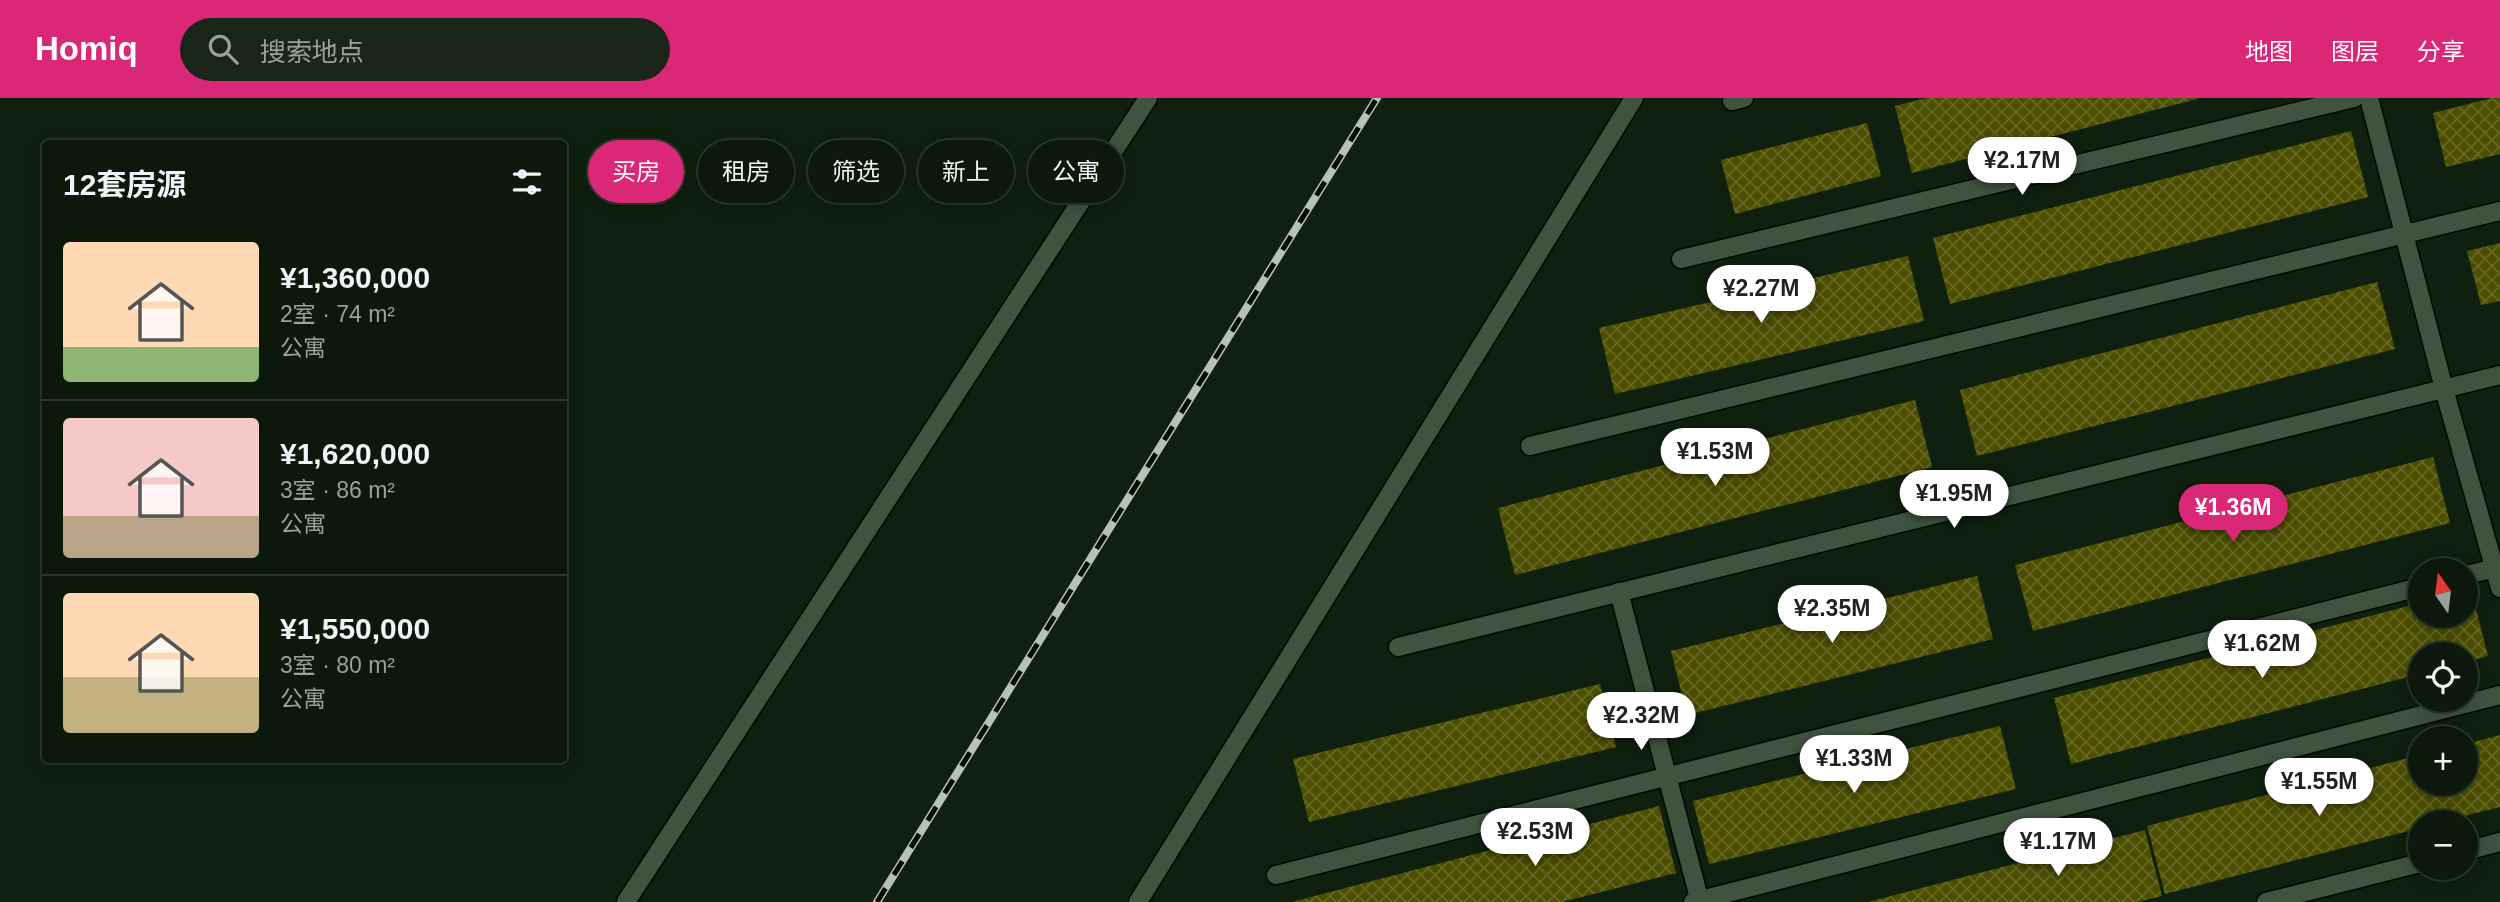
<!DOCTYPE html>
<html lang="zh">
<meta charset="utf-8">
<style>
:root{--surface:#0b180b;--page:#192519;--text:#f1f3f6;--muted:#9aa09d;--line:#2b372c;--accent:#db2777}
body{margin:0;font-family:Helvetica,"Noto Sans SC",sans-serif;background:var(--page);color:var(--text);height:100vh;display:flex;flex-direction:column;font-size:26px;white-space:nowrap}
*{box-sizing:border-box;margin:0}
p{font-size:23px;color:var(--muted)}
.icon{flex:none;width:38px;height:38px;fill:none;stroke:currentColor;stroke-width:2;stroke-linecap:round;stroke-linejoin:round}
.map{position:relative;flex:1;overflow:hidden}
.side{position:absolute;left:42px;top:42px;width:525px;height:623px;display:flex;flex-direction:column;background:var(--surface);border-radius:7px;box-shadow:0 4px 18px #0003,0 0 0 2px var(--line)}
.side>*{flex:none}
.guide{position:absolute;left:588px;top:42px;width:665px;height:63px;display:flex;gap:14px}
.needle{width:46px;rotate:346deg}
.tools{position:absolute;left:2408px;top:460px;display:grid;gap:14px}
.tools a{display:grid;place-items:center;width:70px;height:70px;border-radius:50%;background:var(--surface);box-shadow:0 4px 18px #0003,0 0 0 2px var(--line);font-size:35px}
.price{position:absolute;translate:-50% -60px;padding:0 16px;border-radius:24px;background:#fff;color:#222;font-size:23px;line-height:46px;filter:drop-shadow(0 2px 4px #0008)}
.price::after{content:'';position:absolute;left:50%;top:42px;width:21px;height:16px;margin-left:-10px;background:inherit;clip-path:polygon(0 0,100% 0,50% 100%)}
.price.on{background:var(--accent);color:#fff}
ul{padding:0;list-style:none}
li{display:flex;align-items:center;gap:21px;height:175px;padding:0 21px}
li+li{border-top:2px solid var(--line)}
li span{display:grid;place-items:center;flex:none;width:196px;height:140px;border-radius:7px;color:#555}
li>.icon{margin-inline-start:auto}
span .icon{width:84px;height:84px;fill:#fffc;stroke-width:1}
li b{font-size:30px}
h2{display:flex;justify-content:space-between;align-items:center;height:84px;padding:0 21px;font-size:30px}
.chip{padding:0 24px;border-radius:32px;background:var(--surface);box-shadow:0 4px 18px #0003,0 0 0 2px var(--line);font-size:24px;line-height:63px}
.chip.on{background:var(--accent);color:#fff}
header{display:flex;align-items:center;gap:42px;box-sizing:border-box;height:98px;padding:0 35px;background:var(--accent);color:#fff}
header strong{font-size:33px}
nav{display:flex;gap:38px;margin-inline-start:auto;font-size:24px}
.search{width:490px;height:63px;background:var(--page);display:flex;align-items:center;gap:18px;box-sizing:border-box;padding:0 24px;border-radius:38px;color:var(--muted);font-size:26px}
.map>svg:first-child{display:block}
</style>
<header>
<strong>Homiq</strong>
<div class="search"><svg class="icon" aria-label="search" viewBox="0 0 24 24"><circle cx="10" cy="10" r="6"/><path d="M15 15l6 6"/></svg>搜索地点</div>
<nav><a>地图</a><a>图层</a><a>分享</a></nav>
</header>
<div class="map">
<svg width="2500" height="804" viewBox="0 0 2500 804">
<defs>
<pattern id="building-cross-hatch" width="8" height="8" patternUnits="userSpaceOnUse" patternTransform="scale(1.75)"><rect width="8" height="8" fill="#4c4e00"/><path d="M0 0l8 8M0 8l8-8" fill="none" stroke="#656724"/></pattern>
</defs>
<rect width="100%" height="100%" fill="#0f200f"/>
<!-- building -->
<g fill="url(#building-cross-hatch)">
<path d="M1927,0H2197V1L1912,75L1895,8Z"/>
<path d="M2492,0H2500V56L2446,69L2433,15Z"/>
<path d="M1867,25L1881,78L1735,116L1721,62Z"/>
<path d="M2351,33L2368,99L1950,206L1933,140Z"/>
<path d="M2500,145V203L2481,207L2467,153Z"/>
<path d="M1908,158L1924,223L1615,296L1599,230Z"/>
<path d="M2377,184L2395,251L1977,358L1960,292Z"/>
<path d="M1915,302L1932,369L1515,477L1498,410Z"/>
<path d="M2433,359L2450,425L2033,533L2015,467Z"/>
<path d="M1977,478L1993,541L1687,617L1671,553Z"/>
<path d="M2471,492L2488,558L2466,564V556H2420V576L2071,666L2054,600L2420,505V518H2466V493Z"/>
<path d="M1600,586L1616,649L1309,724L1293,661Z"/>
<path d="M2000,628L2016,691L1709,766L1693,703Z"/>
<path d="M2500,637V709L2440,724H2420V730L2165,796L2147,728L2420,657V686H2466V646Z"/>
<path d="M1659,708L1676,775L1562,804H1292Z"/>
<path d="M2145,732L2162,798L2138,804H1868Z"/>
</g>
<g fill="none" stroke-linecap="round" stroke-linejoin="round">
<defs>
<g id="minor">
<path d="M2369,0L2444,291L2500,490"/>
<path d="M1732,3L1744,0"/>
<path d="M1681,161L2354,0"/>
<path d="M1530,348L2500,113"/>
<path d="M2466,477L2500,469"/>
<path d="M1619,494L1700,804"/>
<path d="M1398,549L2500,277"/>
<path d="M2466,753L2500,744"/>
<path d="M1276,777L2420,489"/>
<path d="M626,804L1148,0"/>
<path d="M1138,804L1634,0"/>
<path d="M1693,804L2500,597"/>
<path d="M2266,804L2420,765"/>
</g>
</defs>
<!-- minor casing -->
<use href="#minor" stroke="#000900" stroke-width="21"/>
<!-- minor -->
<use href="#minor" stroke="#3f533f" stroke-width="18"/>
<defs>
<path id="rail" d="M877,804L1377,0"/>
</defs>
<!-- rail casing -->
<use href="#rail" stroke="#b5c2b5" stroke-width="8"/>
<!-- rail -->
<use href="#rail" stroke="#030803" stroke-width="5" stroke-dasharray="16" stroke-linecap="butt"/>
</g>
</svg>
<div class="tools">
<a><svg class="needle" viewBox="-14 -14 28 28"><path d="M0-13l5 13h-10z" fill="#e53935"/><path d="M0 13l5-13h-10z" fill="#9aa09d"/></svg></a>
<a><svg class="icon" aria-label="locate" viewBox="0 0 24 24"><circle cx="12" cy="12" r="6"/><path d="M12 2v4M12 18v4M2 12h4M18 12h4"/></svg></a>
<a>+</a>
<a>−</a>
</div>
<b class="price" style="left:2022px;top:99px">¥2.17M</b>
<b class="price" style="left:1761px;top:227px">¥2.27M</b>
<b class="price" style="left:1715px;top:390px">¥1.53M</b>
<b class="price" style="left:1954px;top:432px">¥1.95M</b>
<b class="price on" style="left:2233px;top:446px">¥1.36M</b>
<b class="price" style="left:1832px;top:547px">¥2.35M</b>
<b class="price" style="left:2262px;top:582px">¥1.62M</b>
<b class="price" style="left:1641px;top:654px">¥2.32M</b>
<b class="price" style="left:1854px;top:697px">¥1.33M</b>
<b class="price" style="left:2319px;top:720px">¥1.55M</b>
<b class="price" style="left:1535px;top:770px">¥2.53M</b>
<b class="price" style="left:2058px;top:780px">¥1.17M</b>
<div class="guide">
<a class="chip on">买房</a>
<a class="chip">租房</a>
<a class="chip">筛选</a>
<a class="chip">新上</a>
<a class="chip">公寓</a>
</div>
<section class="side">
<h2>12套房源<svg class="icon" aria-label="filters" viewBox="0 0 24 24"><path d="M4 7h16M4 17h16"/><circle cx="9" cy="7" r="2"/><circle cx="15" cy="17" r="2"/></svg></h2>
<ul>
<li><span style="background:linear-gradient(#ffd9b3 75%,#8fb573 0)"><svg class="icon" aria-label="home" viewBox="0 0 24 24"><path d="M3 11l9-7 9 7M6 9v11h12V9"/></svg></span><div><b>¥1,360,000</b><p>2室 · 74 m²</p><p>公寓</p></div></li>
<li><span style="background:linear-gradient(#f6c9c9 70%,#b9a48a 0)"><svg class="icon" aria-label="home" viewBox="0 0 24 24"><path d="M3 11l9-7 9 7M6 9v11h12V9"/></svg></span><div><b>¥1,620,000</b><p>3室 · 86 m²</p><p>公寓</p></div></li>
<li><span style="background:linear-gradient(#ffd9b3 60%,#c2b280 0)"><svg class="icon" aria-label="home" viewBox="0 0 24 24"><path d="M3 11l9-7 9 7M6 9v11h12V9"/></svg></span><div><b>¥1,550,000</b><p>3室 · 80 m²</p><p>公寓</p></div></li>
</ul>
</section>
</div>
